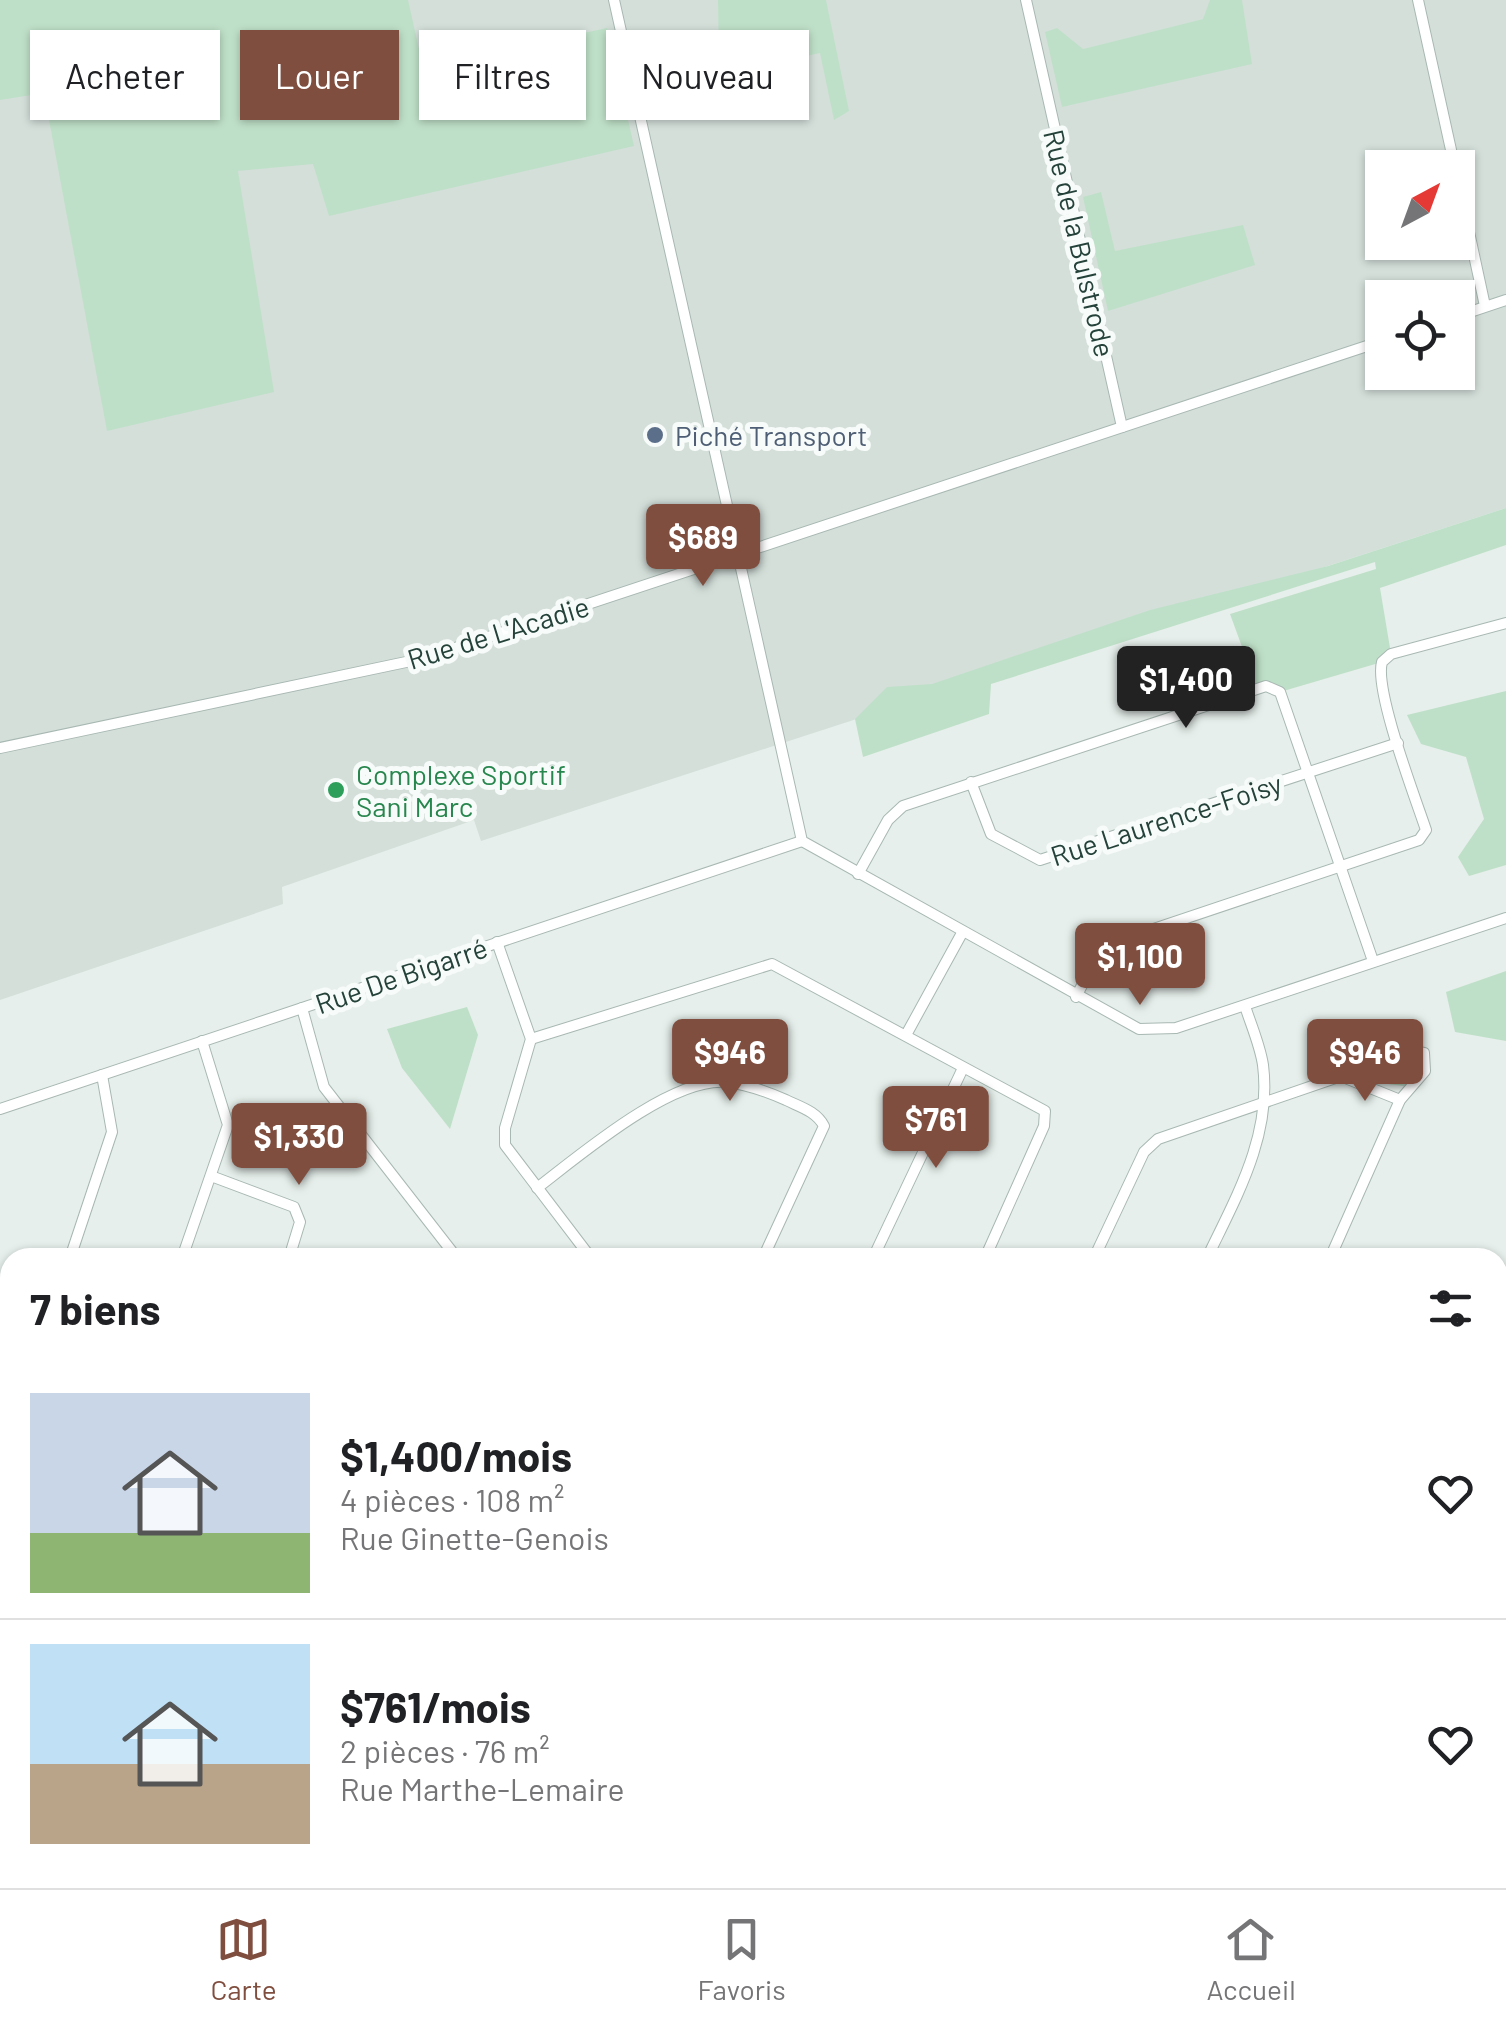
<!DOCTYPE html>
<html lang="fr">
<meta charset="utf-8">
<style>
:root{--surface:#fff;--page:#f6f6f6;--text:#202124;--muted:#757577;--line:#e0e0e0;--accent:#7f4e3f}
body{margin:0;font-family:Barlow,sans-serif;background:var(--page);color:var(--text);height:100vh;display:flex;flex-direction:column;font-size:38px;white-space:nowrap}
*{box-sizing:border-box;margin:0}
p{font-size:32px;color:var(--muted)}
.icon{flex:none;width:55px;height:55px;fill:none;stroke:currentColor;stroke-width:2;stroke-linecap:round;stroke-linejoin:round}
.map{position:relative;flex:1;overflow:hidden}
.sheet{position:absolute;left:0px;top:1248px;width:1508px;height:642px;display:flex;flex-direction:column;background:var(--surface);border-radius:30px 30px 0 0;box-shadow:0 2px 8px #0004}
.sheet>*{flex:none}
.top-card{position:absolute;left:30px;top:30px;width:1000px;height:90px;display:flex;gap:20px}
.needle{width:65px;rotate:41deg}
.controls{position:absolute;left:1365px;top:150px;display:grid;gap:20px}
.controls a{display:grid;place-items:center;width:110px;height:110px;border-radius:0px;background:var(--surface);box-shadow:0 2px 8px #0004;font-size:50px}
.price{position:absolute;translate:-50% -85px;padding:0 22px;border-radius:10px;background:var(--accent);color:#fff;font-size:32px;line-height:65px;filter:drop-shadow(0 2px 5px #0008)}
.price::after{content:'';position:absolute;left:50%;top:60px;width:30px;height:22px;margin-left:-15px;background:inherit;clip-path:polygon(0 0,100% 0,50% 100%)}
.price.on{background:#222;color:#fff}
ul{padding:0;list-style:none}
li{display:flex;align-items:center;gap:30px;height:250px;padding:0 30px}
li+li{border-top:2px solid var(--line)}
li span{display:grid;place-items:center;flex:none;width:280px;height:200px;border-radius:0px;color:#555}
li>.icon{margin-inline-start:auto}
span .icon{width:120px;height:120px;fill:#fffc;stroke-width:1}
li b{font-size:42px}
h2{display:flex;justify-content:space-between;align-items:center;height:120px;padding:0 30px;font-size:42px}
.pill{padding:0 35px;border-radius:0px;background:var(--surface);box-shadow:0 2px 8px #0004;font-size:35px;line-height:90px}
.pill.on{background:var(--accent);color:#fff}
.tabs{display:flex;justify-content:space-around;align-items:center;height:140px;border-top:2px solid var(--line);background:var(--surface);font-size:28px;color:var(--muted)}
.tabs a{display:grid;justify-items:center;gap:5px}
.tabs .on{color:var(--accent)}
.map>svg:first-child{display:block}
</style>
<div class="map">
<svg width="1506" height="1888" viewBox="0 0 1506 1888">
<rect width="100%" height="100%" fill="#e6efeb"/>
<!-- built -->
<g fill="#d4dfda" fill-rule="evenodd">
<path d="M0,0H1506V508L481,841L474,820L282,887L283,904L0,1000ZM1382,168H1458V242H1382ZM1382,298H1458V372H1382Z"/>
<path d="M1506,1706V1888H1299L1306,1880H1498V1716Z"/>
<path d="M213,1880H470L467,1888H185Z"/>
</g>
<!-- green -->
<g fill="#bfe0c8">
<path d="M0,0H408L423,67L607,28L634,146L329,216L313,164L238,171L274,392L107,431L44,93L0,100Z"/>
<path d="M718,0H826L849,111L834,120L820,53L681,83L696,67L719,59Z"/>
<path d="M1210,0H1242L1252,64L1062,107L1045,32L1057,28L1083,49L1203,19Z"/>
<path d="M1101,192L1115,251L1243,225L1255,265L1108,311L1083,197Z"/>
<path d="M1506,508V545L1380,588L1391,654L1382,662L1280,692L1257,688L1230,614L1376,569L1375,562L991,684L989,714L863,757L855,719L887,687L932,684L1150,610L1328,566Z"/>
<path d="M1506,691V865L1469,876L1458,857L1484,819L1466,757L1421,744L1407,715Z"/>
<path d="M1506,971V1041L1455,1032L1446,992Z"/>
<path d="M467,1007L478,1035L450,1129L402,1068L387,1029Z"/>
<path d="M1412,1055H1419L1423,1066L1404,1086L1388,1084L1378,1076L1380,1066Z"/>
</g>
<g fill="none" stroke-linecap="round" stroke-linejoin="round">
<defs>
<g id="street">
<path d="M614,0L802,841L1139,1029L1176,1028L1506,918"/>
<path d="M1026,0L1122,427"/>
<path d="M1418,0L1455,168"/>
<path d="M1458,181L1485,306"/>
<path d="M1458,316L1506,300"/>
<path d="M0,748L425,658L1382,341"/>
<path d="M971,782L991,834L1040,860L1398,743"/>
<path d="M858,874L888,820L903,806L1266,686L1280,692L1373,961"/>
<path d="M497,942L531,1039L505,1128V1145L591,1258"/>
<path d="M1076,997L1095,960L1112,943L1419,840L1426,830C1415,797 1374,690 1382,662L1391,654L1506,623"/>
<path d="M302,1008L324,1087L457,1258"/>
<path d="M906,1035L962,933"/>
<path d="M531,1039L772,964L1045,1111L1044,1126L985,1258"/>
<path d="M1343,1077L1400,1100"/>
<path d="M0,1109L802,841"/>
<path d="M211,1176L294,1207L300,1222L289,1258"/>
<path d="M537,1188C579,1156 671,1077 726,1082C745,1084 768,1092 786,1100C800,1107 816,1111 824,1126L763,1258"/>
<path d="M70,1258L112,1132L102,1075"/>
<path d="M182,1258L228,1125L202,1041"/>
<path d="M873,1258L963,1068"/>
<path d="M1094,1258L1144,1152L1158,1139L1414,1051L1424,1053L1425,1071L1400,1100L1330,1258"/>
<path d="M1207,1258C1236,1197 1272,1136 1263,1065C1260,1045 1251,1025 1245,1006"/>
<path d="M0,1452L10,1425"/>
<path d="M0,1548L10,1559"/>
<path d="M0,1837L10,1832"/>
<path d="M781,1880V1888"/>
<path d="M540,1888L543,1880"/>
<path d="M672,1888L675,1880"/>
<path d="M918,1888V1880"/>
<path d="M1136,1888L1142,1880"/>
<path d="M1287,1888L1293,1880"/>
</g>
<g id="secondary">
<path d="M1498,1586L1506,1587"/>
<path d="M0,1680L10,1695"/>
<path d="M105,1880L109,1888"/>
<path d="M147,1888L169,1880"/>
</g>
<g id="primary">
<path d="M1498,1679L1506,1669"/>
<path d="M1498,1704L1506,1694"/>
<path d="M1320,1888L1327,1880"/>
<path d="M1341,1888L1347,1880"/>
</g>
</defs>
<!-- street casing -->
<use href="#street" stroke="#a8b8b2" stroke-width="12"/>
<!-- secondary casing -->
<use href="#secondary" stroke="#a4bbb3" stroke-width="16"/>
<!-- primary casing -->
<use href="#primary" stroke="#c2cac8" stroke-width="18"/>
<!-- street -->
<use href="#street" stroke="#fff" stroke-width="10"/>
<!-- secondary -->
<use href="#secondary" stroke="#fff" stroke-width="14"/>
<!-- primary -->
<use href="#primary" stroke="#6aa596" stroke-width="15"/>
</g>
<!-- markers -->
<circle fill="#5c6f8a" stroke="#f7fbf9" stroke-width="4" cx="655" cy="435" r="10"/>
<circle fill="#2e9e5b" stroke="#f7fbf9" stroke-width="4" cx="336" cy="790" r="10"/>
<g text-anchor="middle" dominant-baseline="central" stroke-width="10" stroke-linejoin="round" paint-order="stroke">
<!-- street labels -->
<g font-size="28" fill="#24423a" stroke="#f7fbf9">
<text transform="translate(1080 243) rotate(77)">Rue de la Bulstrode</text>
<text transform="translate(498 632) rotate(-17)">Rue de L'Acadie</text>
<text transform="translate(1166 819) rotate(-18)">Rue Laurence-Foisy</text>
<text transform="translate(401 975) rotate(-19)">Rue De Bigarré</text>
</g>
<!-- service labels -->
<g font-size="28" fill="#4e5e75" stroke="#f7fbf9" text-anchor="start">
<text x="675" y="435">Piché Transport</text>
</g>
<!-- leisure labels -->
<g font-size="28" fill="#27864d" stroke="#f7fbf9" text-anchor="start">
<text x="356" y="774">Complexe Sportif<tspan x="356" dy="32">Sani Marc</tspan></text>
</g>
</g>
</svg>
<div class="controls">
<a><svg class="needle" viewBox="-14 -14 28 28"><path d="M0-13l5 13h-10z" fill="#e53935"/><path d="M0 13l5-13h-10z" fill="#757577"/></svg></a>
<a><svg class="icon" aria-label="locate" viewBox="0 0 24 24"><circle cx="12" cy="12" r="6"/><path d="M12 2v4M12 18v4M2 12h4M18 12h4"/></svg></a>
</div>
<b class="price" style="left:703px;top:589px">$689</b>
<b class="price on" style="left:1186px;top:731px">$1,400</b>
<b class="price" style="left:1140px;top:1008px">$1,100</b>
<b class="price" style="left:730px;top:1104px">$946</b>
<b class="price" style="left:1365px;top:1104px">$946</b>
<b class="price" style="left:936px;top:1171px">$761</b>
<b class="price" style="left:299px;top:1188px">$1,330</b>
<div class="top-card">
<a class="pill">Acheter</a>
<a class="pill on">Louer</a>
<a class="pill">Filtres</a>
<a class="pill">Nouveau</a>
</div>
<section class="sheet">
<h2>7 biens<svg class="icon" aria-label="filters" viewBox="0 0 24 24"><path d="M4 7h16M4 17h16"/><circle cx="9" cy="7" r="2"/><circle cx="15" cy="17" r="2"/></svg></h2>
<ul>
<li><span style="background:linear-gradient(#c9d6e8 70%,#8fb573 0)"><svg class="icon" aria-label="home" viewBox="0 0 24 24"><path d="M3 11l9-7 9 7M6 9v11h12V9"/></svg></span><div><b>$1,400/mois</b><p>4 pièces · 108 m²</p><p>Rue Ginette-Genois</p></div><svg class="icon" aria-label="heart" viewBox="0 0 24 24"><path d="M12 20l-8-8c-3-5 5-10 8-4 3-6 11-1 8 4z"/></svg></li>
<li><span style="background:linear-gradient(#bfe0f5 60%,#b9a48a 0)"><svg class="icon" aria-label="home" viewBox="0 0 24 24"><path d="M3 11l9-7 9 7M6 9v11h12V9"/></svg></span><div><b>$761/mois</b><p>2 pièces · 76 m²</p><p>Rue Marthe-Lemaire</p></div><svg class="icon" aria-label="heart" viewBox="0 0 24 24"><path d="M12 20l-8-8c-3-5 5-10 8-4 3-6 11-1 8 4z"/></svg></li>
</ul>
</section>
</div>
<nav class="tabs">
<a class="on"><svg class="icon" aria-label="map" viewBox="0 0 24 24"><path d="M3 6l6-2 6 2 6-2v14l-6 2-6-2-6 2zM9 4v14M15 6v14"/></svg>Carte</a>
<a><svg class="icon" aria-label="saved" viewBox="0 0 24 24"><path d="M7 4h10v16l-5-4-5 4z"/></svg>Favoris</a>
<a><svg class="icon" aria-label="home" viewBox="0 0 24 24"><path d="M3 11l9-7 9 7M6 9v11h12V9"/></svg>Accueil</a>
</nav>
